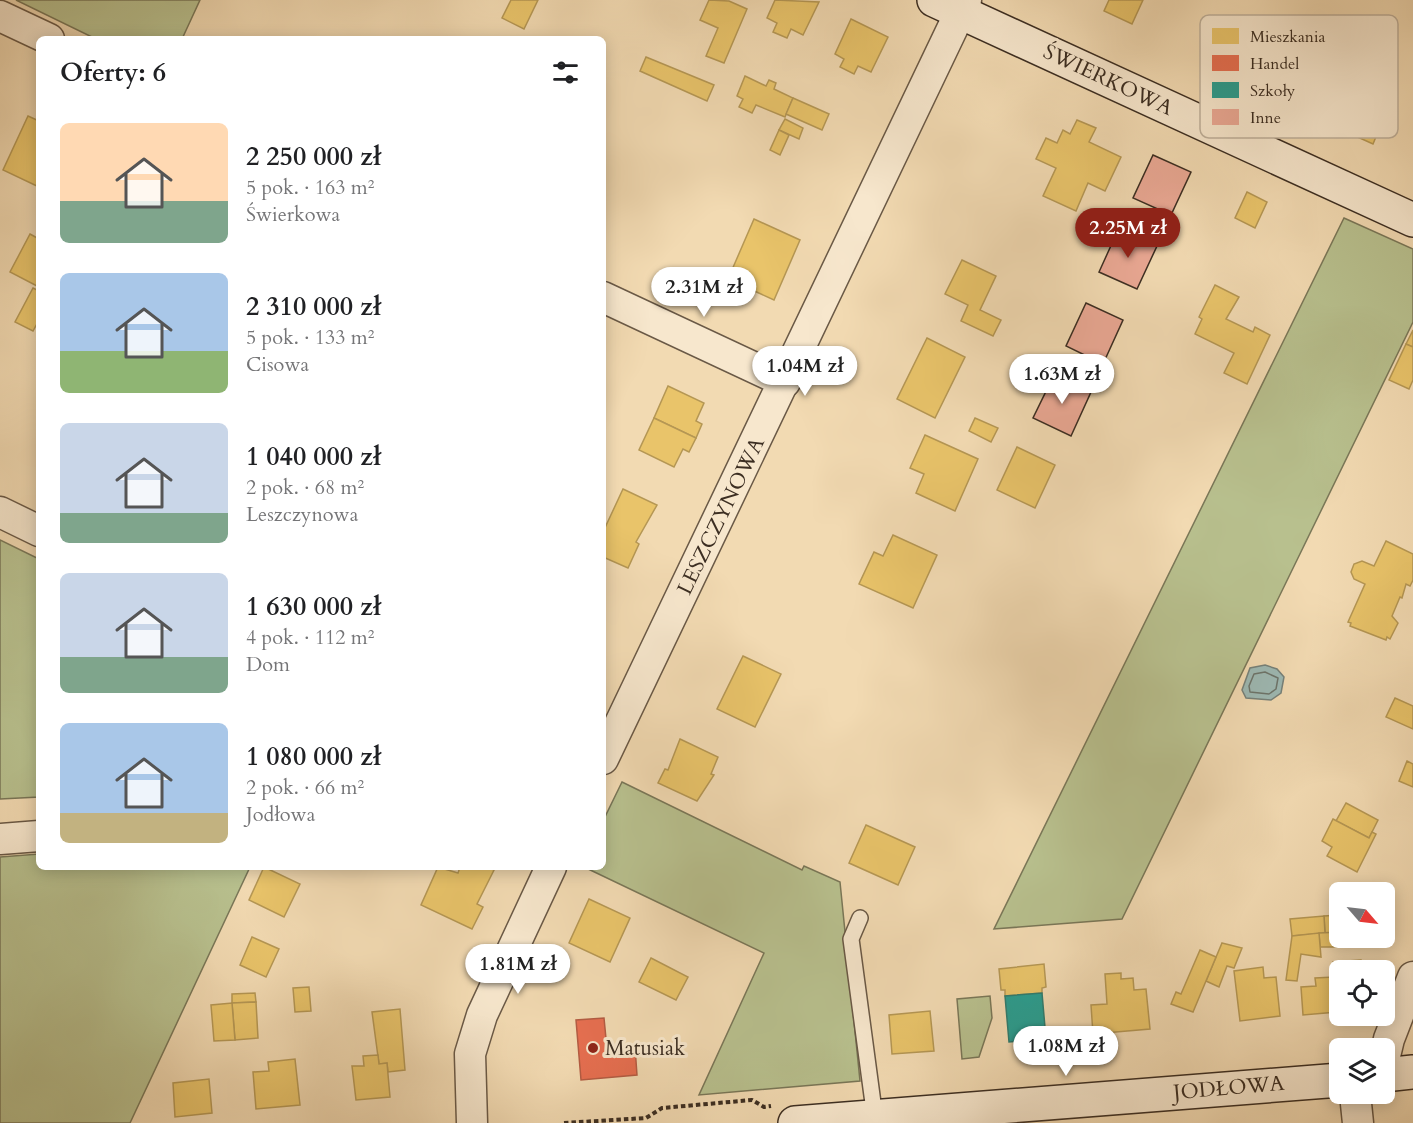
<!DOCTYPE html>
<html lang="pl">
<meta charset="utf-8">
<style>
:root{--surface:#fff;--page:#f2f2f2;--text:#202124;--muted:#757577;--accent:#8f2418}
body{margin:0;font-family:Cardo,serif;background:var(--page);color:var(--text);height:100vh;display:flex;flex-direction:column;font-size:22px;white-space:nowrap}
*{box-sizing:border-box;margin:0}
p{font-size:20px;color:var(--muted)}
.icon{flex:none;width:33px;height:33px;fill:none;stroke:currentColor;stroke-width:2;stroke-linecap:round;stroke-linejoin:round}
.map{position:relative;flex:1;overflow:hidden}
.sheet{position:absolute;left:36px;top:36px;width:570px;height:834px;display:flex;flex-direction:column;background:var(--surface);border-radius:9px;box-shadow:0 3px 15px #0003}
.sheet>*{flex:none}
.needle{width:39px;rotate:118deg}
.controls{position:absolute;left:1329px;top:882px;display:grid;gap:12px}
.controls a{display:grid;place-items:center;width:66px;height:66px;border-radius:9px;background:var(--surface);box-shadow:0 3px 15px #0003;font-size:30px}
.price{position:absolute;translate:-50% -51px;padding:0 14px;border-radius:21px;background:#fff;color:#222;font-size:20px;line-height:39px;filter:drop-shadow(0 2px 3px #0008)}
.price::after{content:'';position:absolute;left:50%;top:36px;width:18px;height:14px;margin-left:-9px;background:inherit;clip-path:polygon(0 0,100% 0,50% 100%)}
.price.active{background:var(--accent);color:#fff}
ul{padding:0;list-style:none}
li{display:flex;align-items:center;gap:18px;height:150px;padding:0 24px}
li span{display:grid;place-items:center;flex:none;width:168px;height:120px;border-radius:9px;color:#555}
li>.icon{margin-inline-start:auto}
span .icon{width:72px;height:72px;fill:#fffc;stroke-width:1}
li b{font-size:26px}
h2{display:flex;justify-content:space-between;align-items:center;height:72px;padding:0 24px;font-size:26px}
.map>svg:first-child{display:block}
</style>
<div class="map">
<svg width="1413" height="1123" viewBox="0 0 1413 1123">
<rect width="100%" height="100%" fill="#f2dab2"/>
<filter id="stains"><feTurbulence type="fractalNoise" baseFrequency=".00333" numOctaves="4"/><feColorMatrix values="0 0 0 0 .2 0 0 0 0 .09 0 0 0 0 .02 0 0 0 .5 -.17"/></filter>
<radialGradient id="worn" r=".72"><stop offset=".6" stop-color="#630" stop-opacity="0"/><stop offset="1" stop-color="#630" stop-opacity=".3"/></radialGradient>
<!-- green -->
<g fill="#b8c08e" stroke="#7a7758" stroke-width="1.5">
<path d="M16,0H200L182,39H96Z"/>
<path d="M1344,218L1413,249V322L1122,919L994,929Z"/>
<path d="M0,540L39,559V797L0,799Z"/>
<path d="M622,782L802,870L804,866L840,882L860,1081L699,1095L764,953L584,867H603V821Z"/>
<path d="M39,854V867H250L130,1123H0V857Z"/>
<path d="M990,996L992,1018L979,1057L962,1059L957,999Z"/>
</g>
<!-- water -->
<path fill="#9db9b4" stroke="#76817a" stroke-width="1.5" d="M1265,665L1277,669L1284,677L1281,693L1271,700L1246,698L1242,690L1250,668Z"/>
<!-- homes -->
<g fill="#e9c46a" stroke="#b59754" stroke-width="1.5">
<path d="M511,0H538L524,29L502,18Z"/>
<path d="M709,0L729,1L747,9L724,63L706,56L718,28L700,20Z"/>
<path d="M775,0L819,2L803,35L791,29L787,38L773,32L777,23L767,18Z"/>
<path d="M1109,0H1143L1132,24L1104,11Z"/>
<path d="M851,19L888,37L871,72L858,66L854,74L840,67L844,59L835,54Z"/>
<path d="M646,57L714,85L707,101L640,71Z"/>
<path d="M745,76L766,86L769,80L776,83L774,89L793,98L785,117L756,105L752,113L739,107L743,99L737,96Z"/>
<path d="M1343,96L1385,115L1373,144L1331,125Z"/>
<path d="M793,98L829,114L822,130L786,114Z"/>
<path d="M28,116L39,121V187L3,170Z"/>
<path d="M785,119L803,128L799,139L779,130Z"/>
<path d="M1077,120L1096,128L1089,142L1121,157L1105,191L1088,183L1076,211L1043,196L1056,168L1036,159L1046,138L1057,143L1063,130L1070,134Z"/>
<path d="M779,130L789,135L780,155L770,150Z"/>
<path d="M1247,192L1267,202L1255,228L1235,218Z"/>
<path d="M754,219L800,240L774,300L728,279Z"/>
<path d="M30,234L39,239L37,286L10,272Z"/>
<path d="M962,260L996,276L980,310L1001,320L993,336L961,321L968,305L945,294Z"/>
<path d="M1215,285L1239,297L1226,319L1253,332L1255,327L1270,335L1247,384L1224,373L1234,353L1195,334L1202,319L1199,317Z"/>
<path d="M33,288L39,291V320L33,331L15,322Z"/>
<path d="M1413,330V347L1406,344Z"/>
<path d="M927,338L965,357L935,418L897,399Z"/>
<path d="M1406,344L1413,347V380L1409,389L1389,380Z"/>
<path d="M668,386L704,403L696,421L702,424L696,438L654,418Z"/>
<path d="M654,418L696,438L689,452L683,449L674,467L639,450Z"/>
<path d="M975,418L998,428L991,442L969,431Z"/>
<path d="M925,435L978,459L955,511L916,493L924,474L910,468Z"/>
<path d="M1017,447L1055,465L1035,508L997,490Z"/>
<path d="M623,489L657,505L636,542L639,544L628,568L603,557V532Z"/>
<path d="M893,535L937,555L913,608L859,584L874,552L883,556Z"/>
<path d="M1386,541L1413,554V580L1410,586L1406,584L1402,598L1400,597L1392,616L1398,623L1390,639L1387,637L1386,640L1350,626L1351,623L1348,622L1365,584L1354,579L1351,572L1354,564L1362,561L1374,566Z"/>
<path d="M743,656L781,674L755,727L717,709Z"/>
<path d="M1395,698L1413,706V729L1386,717Z"/>
<path d="M680,739L718,757L711,774L714,775L697,801L658,783L665,769L668,770Z"/>
<path d="M1407,761L1413,764V787L1399,781Z"/>
<path d="M1346,803L1378,820L1369,838L1336,821Z"/>
<path d="M1333,819L1369,838L1372,832L1376,834L1357,872L1327,856L1332,847L1322,841Z"/>
<path d="M866,825L915,847L898,885L849,863Z"/>
<path d="M264,867L300,884L284,917L249,900Z"/>
<path d="M438,867L458,873L460,867H488L494,870L477,904L483,907L472,929L421,905Z"/>
<path d="M589,899L630,918L610,962L569,943Z"/>
<path d="M1340,915V932L1325,933L1324,916Z"/>
<path d="M1324,916L1325,933L1292,936L1290,919Z"/>
<path d="M1340,932V938H1365V947H1320L1319,933Z"/>
<path d="M1319,933L1321,957L1301,954L1297,981L1286,980L1292,936Z"/>
<path d="M252,937L279,949L266,977L240,965Z"/>
<path d="M1222,943L1242,948L1234,968L1227,966L1219,987L1206,981Z"/>
<path d="M1200,950L1216,957L1193,1012L1171,1004L1176,992L1181,994Z"/>
<path d="M651,958L688,977L676,1000L639,982Z"/>
<path d="M1361,960L1362,969L1373,968L1374,970H1340V1011L1337,1012L1333,962Z"/>
<path d="M1044,964L1046,987L1042,988V993L1005,996V990H1001L999,969Z"/>
<path d="M1263,967L1264,978L1276,977L1280,1016L1240,1021L1234,971Z"/>
<path d="M1121,973V979L1133,978L1134,990L1146,989L1150,1029L1093,1034L1091,1005L1107,1004L1105,974Z"/>
<path d="M1334,977L1337,1012L1303,1015L1301,987L1316,986L1315,978Z"/>
<path d="M309,987L311,1011L295,1012L293,988Z"/>
<path d="M255,993L256,1002L232,1003V994Z"/>
<path d="M256,1002L258,1038L235,1040L232,1003Z"/>
<path d="M232,1003L235,1040L214,1041L211,1005Z"/>
<path d="M400,1009L405,1070L388,1072L387,1063L379,1064L372,1012Z"/>
<path d="M930,1011L934,1051L892,1054L889,1015Z"/>
<path d="M378,1055L379,1064L387,1063L390,1097L356,1100L352,1066H364L363,1056Z"/>
<path d="M295,1059L300,1105L256,1109L253,1072L269,1071L268,1062Z"/>
<path d="M209,1079L212,1113L175,1117L173,1083Z"/>
</g>
<!-- shops -->
<path fill="#e76f51" stroke="#b45c43" stroke-width="1.5" d="M604,1018L607,1049L635,1047L637,1075L581,1080L576,1020Z"/>
<!-- schools -->
<path fill="#2a9d8f" stroke="#2f7c6e" stroke-width="1.5" d="M1042,993L1046,1039L1009,1042L1005,996Z"/>
<g fill="none" stroke-linecap="round" stroke-linejoin="round">
<!-- shore -->
<path stroke="#6c746b" stroke-width="1.5" d="M1265,672L1278,678L1276,689L1269,694L1250,692L1249,686L1254,674Z"/>
</g>
<!-- building -->
<g fill="#eaa894" stroke="#3c2e22" stroke-width="1.5">
<path d="M1153,155L1191,172L1171,215L1133,198Z"/>
<path d="M1119,228L1157,246L1137,289L1099,272Z"/>
<path d="M1086,303L1123,320L1103,364L1066,346Z"/>
<path d="M1054,375L1091,392L1071,436L1033,418Z"/>
</g>
<g fill="none" stroke-linecap="round" stroke-linejoin="round">
<defs>
<path id="lane" d="M860,918L851,939L875,1118"/>
<g id="street">
<path d="M0,16L49,39"/>
<path d="M603,297L785,382"/>
<path d="M0,512L39,531"/>
<path d="M603,759L966,0"/>
<path d="M0,839L39,836"/>
<path d="M1384,1060L1389,1039L1413,977"/>
<path d="M1355,1094L1358,1123"/>
<path d="M472,1123L470,1054L482,1015L551,867"/>
</g>
<g id="secondary">
<path d="M934,0L1413,220"/>
<path d="M1384,1075L1413,1072"/>
<path d="M795,1123L1340,1080"/>
</g>
</defs>
<!-- lane casing -->
<use href="#lane" stroke="#6a5946" stroke-width="18"/>
<!-- street casing -->
<use href="#street" stroke="#6a5946" stroke-width="33"/>
<!-- secondary casing -->
<use href="#secondary" stroke="#3c2e22" stroke-width="36"/>
<!-- path -->
<path stroke="#3c2e22" stroke-width="4" stroke-dasharray="4.5 3" stroke-linecap="butt" d="M564,1123L646,1118L662,1108L752,1100L764,1107L771,1106"/>
<!-- lane -->
<use href="#lane" stroke="#f7e7cd" stroke-width="15"/>
<!-- street -->
<use href="#street" stroke="#f7e7cd" stroke-width="30"/>
<!-- secondary -->
<use href="#secondary" stroke="#f7e7cd" stroke-width="33"/>
</g>
<!-- markers -->
<circle fill="#8f2418" stroke="#f7e7cd" stroke-width="2" cx="593" cy="1048" r="6"/>
<g text-anchor="middle" dominant-baseline="central" stroke-width="6" stroke-linejoin="round" paint-order="stroke">
<!-- street labels -->
<g font-size="21" fill="#3c2e22" stroke="#f7e7cd">
<text transform="translate(1108 80) rotate(25)">ŚWIERKOWA</text>
<text transform="translate(721 516) rotate(-64)">LESZCZYNOWA</text>
<text transform="translate(1229 1088) rotate(-5)">JODŁOWA</text>
</g>
<!-- poi labels -->
<g font-size="21" fill="#3c2e22" stroke="#f7e7cd" text-anchor="start">
<text x="605" y="1048">Matusiak</text>
</g>
</g>
<!-- legend -->
<rect x="1200" y="15" width="198" height="123" rx="9" fill="#f7e7cd" stroke="#bfb09a" stroke-width="1.5"/>
<rect x="1212" y="28" width="27" height="16" fill="#e9c46a"/>
<rect x="1212" y="55" width="27" height="16" fill="#e76f51"/>
<rect x="1212" y="82" width="27" height="16" fill="#2a9d8f"/>
<rect x="1212" y="109" width="27" height="16" fill="#eaa894"/>
<g font-size="16" fill="#3c2e22">
<text x="1250" y="42">Mieszkania</text>
<text x="1250" y="69">Handel</text>
<text x="1250" y="96">Szkoły</text>
<text x="1250" y="123">Inne</text>
</g>
<rect width="100%" height="100%" filter="url(#stains)"/>
<rect width="100%" height="100%" fill="url(#worn)"/>
</svg>
<div class="controls">
<a><svg class="needle" viewBox="-14 -14 28 28"><path d="M0-13l5 13h-10z" fill="#e53935"/><path d="M0 13l5-13h-10z" fill="#757577"/></svg></a>
<a><svg class="icon" aria-label="locate" viewBox="0 0 24 24"><circle cx="12" cy="12" r="6"/><path d="M12 2v4M12 18v4M2 12h4M18 12h4"/></svg></a>
<a><svg class="icon" aria-label="layers" viewBox="0 0 24 24"><path d="M12 4l9 5-9 5-9-5zM3 14l9 5 9-5"/></svg></a>
</div>
<b class="price active" style="left:1128px;top:259px">2.25M zł</b>
<b class="price" style="left:704px;top:318px">2.31M zł</b>
<b class="price" style="left:805px;top:397px">1.04M zł</b>
<b class="price" style="left:1062px;top:405px">1.63M zł</b>
<b class="price" style="left:518px;top:995px">1.81M zł</b>
<b class="price" style="left:1066px;top:1077px">1.08M zł</b>
<section class="sheet">
<h2>Oferty: 6<svg class="icon" aria-label="filters" viewBox="0 0 24 24"><path d="M4 7h16M4 17h16"/><circle cx="9" cy="7" r="2"/><circle cx="15" cy="17" r="2"/></svg></h2>
<ul>
<li><span style="background:linear-gradient(#ffd9b3 65%,#7fa58c 0)"><svg class="icon" aria-label="home" viewBox="0 0 24 24"><path d="M3 11l9-7 9 7M6 9v11h12V9"/></svg></span><div><b>2 250 000 zł</b><p>5 pok. · 163 m²</p><p>Świerkowa</p></div></li>
<li><span style="background:linear-gradient(#a9c7e8 65%,#8fb573 0)"><svg class="icon" aria-label="home" viewBox="0 0 24 24"><path d="M3 11l9-7 9 7M6 9v11h12V9"/></svg></span><div><b>2 310 000 zł</b><p>5 pok. · 133 m²</p><p>Cisowa</p></div></li>
<li><span style="background:linear-gradient(#c9d6e8 75%,#7fa58c 0)"><svg class="icon" aria-label="home" viewBox="0 0 24 24"><path d="M3 11l9-7 9 7M6 9v11h12V9"/></svg></span><div><b>1 040 000 zł</b><p>2 pok. · 68 m²</p><p>Leszczynowa</p></div></li>
<li><span style="background:linear-gradient(#c9d6e8 70%,#7fa58c 0)"><svg class="icon" aria-label="home" viewBox="0 0 24 24"><path d="M3 11l9-7 9 7M6 9v11h12V9"/></svg></span><div><b>1 630 000 zł</b><p>4 pok. · 112 m²</p><p>Dom</p></div></li>
<li><span style="background:linear-gradient(#a9c7e8 75%,#c2b280 0)"><svg class="icon" aria-label="home" viewBox="0 0 24 24"><path d="M3 11l9-7 9 7M6 9v11h12V9"/></svg></span><div><b>1 080 000 zł</b><p>2 pok. · 66 m²</p><p>Jodłowa</p></div></li>
</ul>
</section>
</div>
